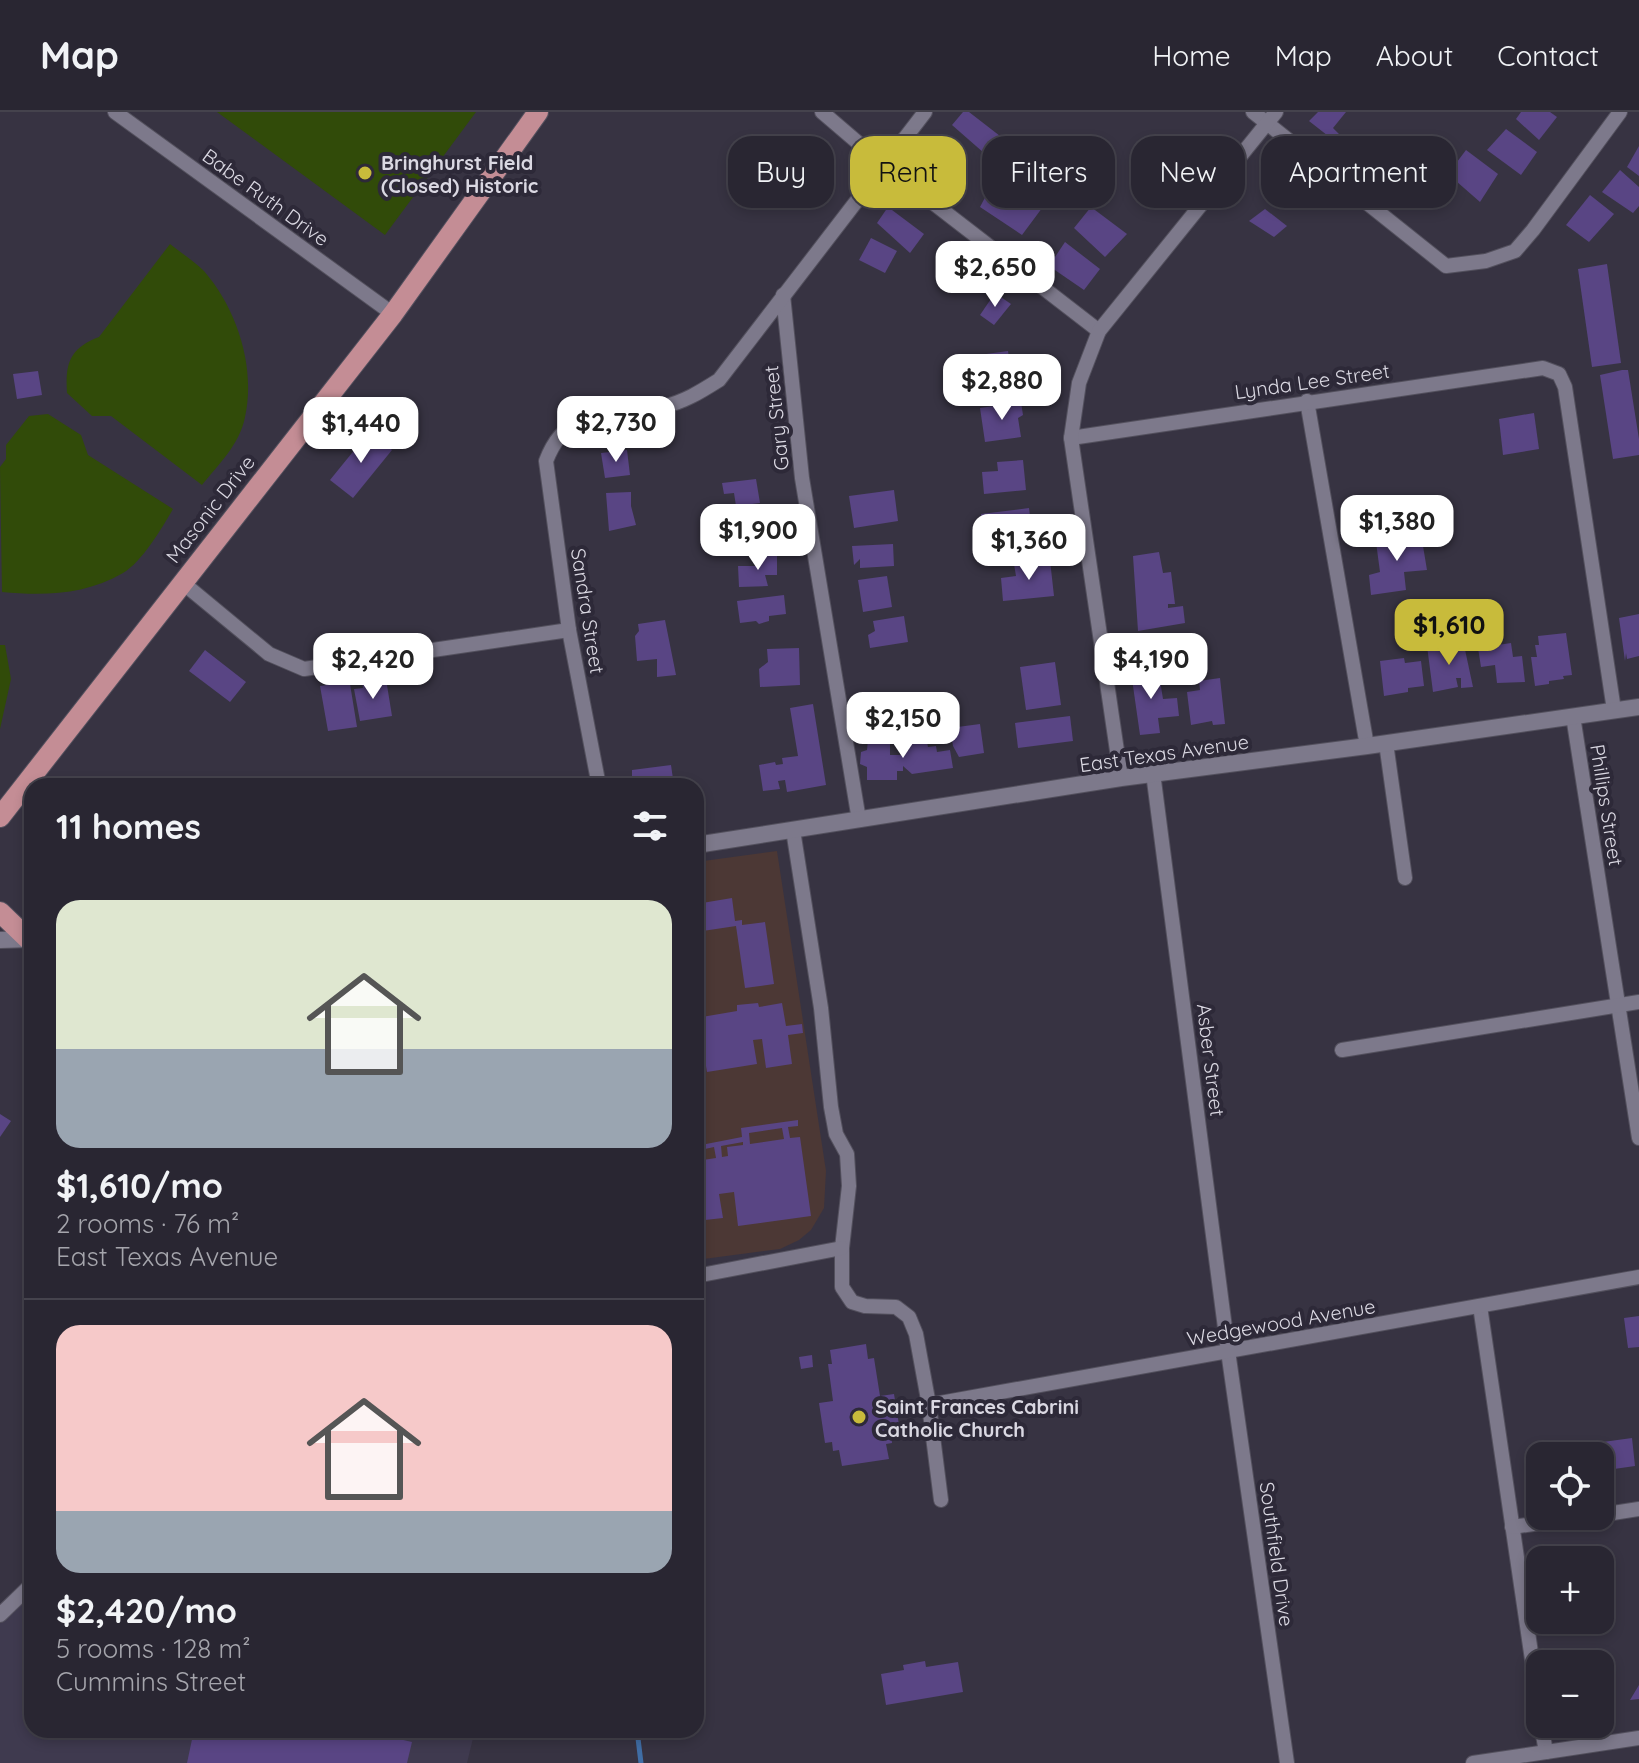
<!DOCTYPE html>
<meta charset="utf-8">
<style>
:root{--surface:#292632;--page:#35323e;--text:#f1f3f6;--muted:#a5a5ac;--line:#45434d;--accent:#c8bb3b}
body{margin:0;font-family:Quicksand,sans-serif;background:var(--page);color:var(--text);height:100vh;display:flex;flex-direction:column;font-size:30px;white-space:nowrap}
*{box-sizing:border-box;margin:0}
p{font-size:26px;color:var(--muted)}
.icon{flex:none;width:44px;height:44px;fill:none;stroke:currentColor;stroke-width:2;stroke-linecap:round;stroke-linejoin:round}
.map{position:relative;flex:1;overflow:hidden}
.details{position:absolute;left:24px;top:666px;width:680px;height:960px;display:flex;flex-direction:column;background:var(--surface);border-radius:24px;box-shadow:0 4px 12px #0003,0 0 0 2px var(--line)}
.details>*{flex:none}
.banner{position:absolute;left:728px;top:24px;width:760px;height:72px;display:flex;gap:16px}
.tools{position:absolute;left:1526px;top:1330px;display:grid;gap:16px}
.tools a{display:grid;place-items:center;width:88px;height:88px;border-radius:16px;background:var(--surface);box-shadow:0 4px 12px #0003,0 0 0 2px var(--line);font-size:40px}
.price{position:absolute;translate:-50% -68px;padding:0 18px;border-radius:16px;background:#fff;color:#222;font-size:26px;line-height:52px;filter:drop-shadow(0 2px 4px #0008)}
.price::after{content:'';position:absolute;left:50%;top:48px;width:24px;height:18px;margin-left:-12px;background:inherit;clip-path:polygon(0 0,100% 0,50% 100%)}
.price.current{background:var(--accent);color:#111}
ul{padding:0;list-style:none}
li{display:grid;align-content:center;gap:16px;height:424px;padding:0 32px}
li+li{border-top:2px solid var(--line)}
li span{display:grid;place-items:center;height:248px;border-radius:24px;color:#555}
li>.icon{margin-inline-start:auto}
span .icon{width:144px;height:144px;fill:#fffc;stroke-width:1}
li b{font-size:34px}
h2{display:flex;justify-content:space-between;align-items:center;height:96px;padding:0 32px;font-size:34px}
.pill{padding:0 28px;border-radius:24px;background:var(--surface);box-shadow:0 4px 12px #0003,0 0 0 2px var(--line);font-size:28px;line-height:72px}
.pill.current{background:var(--accent);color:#111}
header{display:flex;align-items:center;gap:48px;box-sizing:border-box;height:112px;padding:0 40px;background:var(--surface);border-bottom:2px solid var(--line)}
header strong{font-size:38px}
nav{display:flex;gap:44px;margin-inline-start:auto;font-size:28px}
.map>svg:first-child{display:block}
</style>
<header>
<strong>Map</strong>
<nav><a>Home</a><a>Map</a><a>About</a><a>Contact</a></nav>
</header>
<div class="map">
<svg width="1639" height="1651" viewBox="0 0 1639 1651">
<rect width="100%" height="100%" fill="#373342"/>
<!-- built -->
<path fill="#3f3a4f" d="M32,1481V1618H475L467,1651H0V1503Z"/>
<!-- education -->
<path fill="#4c3835" d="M777,739L826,1059L824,1096L811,1118L799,1128L780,1137L696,1148V750Z"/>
<!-- green -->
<g fill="#314b09">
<path d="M217,0H476L385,123Z"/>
<path d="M170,132C181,141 194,149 204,159C237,197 256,255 245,305C240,332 218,353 202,373L111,304H92L67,281C65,251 70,236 99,225Z"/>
<path d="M48,302L81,323L88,343L173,397C162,416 142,450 123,461C85,483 44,484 2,480L0,355L6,347V333L29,304Z"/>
<path d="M0,533H5L11,567L0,617Z"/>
</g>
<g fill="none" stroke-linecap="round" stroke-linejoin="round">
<!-- stream -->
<path stroke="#406ea6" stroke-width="5" d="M637,1618L641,1651"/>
</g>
<!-- building -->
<g fill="#594584" fill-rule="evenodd">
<path d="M963,0H969L1000,24L984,41L952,13Z"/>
<path d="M1318,0H1346L1333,16L1339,22L1332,27L1309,9Z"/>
<path d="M1521,0H1550L1557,5L1539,28L1516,7Z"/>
<path d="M1506,17L1537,40L1521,63L1487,38Z"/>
<path d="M939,31L964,49L946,70L924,54Z"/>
<path d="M1639,34V64L1627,55Z"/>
<path d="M1466,38L1498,62L1480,90L1448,62Z"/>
<path d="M1620,58L1639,75V94L1633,101L1602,80Z"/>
<path d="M991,74L1019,95L1035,74L1051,84L1022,123L980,95Z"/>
<path d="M1590,83L1614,102L1589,130L1566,113Z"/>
<path d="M888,95L924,122L910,141L877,111Z"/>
<path d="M1091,95L1127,122L1105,145L1074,116Z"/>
<path d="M1265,97L1287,114L1274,125L1249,109Z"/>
<path d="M871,126L897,139L885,161L859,148Z"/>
<path d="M1065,130L1100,157L1084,178L1049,154Z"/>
<path d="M1607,152L1621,251L1592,255L1578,157Z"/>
<path d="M995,181L1011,192L994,213L980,203Z"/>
<path d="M1008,239L1013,273L980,278L977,253L980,252L979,243Z"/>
<path d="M1622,258H1628L1639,327V343L1613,347L1600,263Z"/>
<path d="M38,259L42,283L17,287L13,262Z"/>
<path d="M1021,290L1023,303L1018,306L1021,325L985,330L980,296Z"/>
<path d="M1534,301L1539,337L1503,343L1499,307Z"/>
<path d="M369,320L392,338L353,386L330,368Z"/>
<path d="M627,338L630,363L605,366L601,341Z"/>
<path d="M1023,348L1026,378L984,382L982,360L998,359L997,350Z"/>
<path d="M756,367L760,391L736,394L734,381L724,382L722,371Z"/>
<path d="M894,378L898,409L854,416L849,384Z"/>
<path d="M631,380V394L636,413L609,419L606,381Z"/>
<path d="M1029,396L1035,442L1008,445L1004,436L985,438L981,402Z"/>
<path d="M765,410L767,418L759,421L760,437L737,438L736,413Z"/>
<path d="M1421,422L1427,458L1404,460L1406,478L1371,483L1369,463L1380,460L1376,430Z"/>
<path d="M893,432L894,454L860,456V447L854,453L852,434Z"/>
<path d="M1159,440L1163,461L1171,460L1175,492H1168V496L1183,494L1185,511L1138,519L1133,444Z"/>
<path d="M763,443H777V463H765L768,474L739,475L738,454H759Z"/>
<path d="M1050,448L1054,484L1003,489L1001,466L1016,464L1014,452Z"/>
<path d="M887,464L892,495L863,500L858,468Z"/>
<path d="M784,483L786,502L769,504V509L759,512L756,509L740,511L737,489Z"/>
<path d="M1639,502V544L1627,547L1626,541L1625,549L1619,506Z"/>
<path d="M904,504L908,530L870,536L868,523L875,519L873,509Z"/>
<path d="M665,508L676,563L657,565V547L637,549L635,524L639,519L638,512Z"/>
<path d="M1566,521L1572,563L1563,564L1564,567L1549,569V572L1535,574L1531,545H1537L1535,533H1539L1538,524Z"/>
<path d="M1511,531L1513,545L1522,544L1525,570L1497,571L1495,553L1481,555L1478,536Z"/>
<path d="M1441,532L1442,537L1464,533L1473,575L1461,576V566H1456L1458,575L1433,580L1427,534Z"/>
<path d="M799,536L800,573L760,575L759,557L768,550L767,537Z"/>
<path d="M205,538L246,570L230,590L189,559Z"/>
<path d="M1404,546L1405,551L1421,549L1424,574L1408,576V580L1384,584L1380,549Z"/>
<path d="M1055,550L1061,593L1026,598L1020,555Z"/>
<path d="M1158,556L1163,587L1177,586L1179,604L1158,606L1160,621L1140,623L1131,560Z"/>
<path d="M1220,566L1225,612L1213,613L1212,609L1191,613L1187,580L1200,578L1199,569Z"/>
<path d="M386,567L392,604L360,609L354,577L363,576L362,571Z"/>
<path d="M341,571L342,573L350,572L357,615L328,619L320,574Z"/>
<path d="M813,592L826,673L787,680L785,668L778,669L780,677L763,679L759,653L775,650L776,653L783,652L782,646L798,644L790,596Z"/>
<path d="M1070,604L1073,629L1018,636L1015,611Z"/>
<path d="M980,612L984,641L959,645L953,634L950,616Z"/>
<path d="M926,625L928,635L936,634L937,640L950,638L953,656L912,662L903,654V659H897V668H867V655L860,652L861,640L867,638L868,628L890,629V643H905V639L909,638L908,628Z"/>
<path d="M671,653L674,674H632V658Z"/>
<path d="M732,786L735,809L742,808V813L765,810L774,872L745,876L736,814L696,820V792Z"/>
<path d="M758,891L759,895L782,891L786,914L802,912L803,921L788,923L792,952L766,956L762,927L753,928L757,952L707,960L703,936L696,938V929L699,928L696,920V906L737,899V893Z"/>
<path d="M0,1002L11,1009L0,1025Z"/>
<path d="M696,1008L701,1033L742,1025L741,1016L798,1008V1014L788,1015L790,1026L800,1025L811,1104L738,1114L734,1080L719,1082L723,1106L696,1109V1049L716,1046L714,1035L696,1039ZM782,1016L784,1027L750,1032L749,1021ZM743,1030V1033L727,1035L728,1044L722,1045L721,1034Z"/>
<path d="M1639,1204V1235L1628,1236L1624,1206Z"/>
<path d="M866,1232L868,1247L874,1246L880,1284L894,1282L900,1319L891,1320L892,1331L886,1332L889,1347L842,1354L839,1338L833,1339L832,1330L825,1331L819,1291L833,1289L828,1252H832L830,1238Z"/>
<path d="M812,1243L813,1255L801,1257L799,1245Z"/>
<path d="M1632,1326L1635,1354L1600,1359V1344H1581V1333Z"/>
<path d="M925,1549L926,1555L958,1550L963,1580L886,1593L881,1562L904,1558L903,1553Z"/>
<path d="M1639,1573V1587L1630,1588Z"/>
<path d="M194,1618H360L412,1630L407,1651H187Z"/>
</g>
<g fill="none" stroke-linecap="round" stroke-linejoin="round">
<defs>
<g id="minor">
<path d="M115,0L393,202"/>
<path d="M822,0L884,53L1099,219"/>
<path d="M1253,0L1446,154L1486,149L1515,139L1533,118L1620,0"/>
<path d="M783,183L802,366L859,708"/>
<path d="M1307,289L1367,634"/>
<path d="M1071,326L1543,256L1559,262L1565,275L1614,598"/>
<path d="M183,471L269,542L304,557L569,518"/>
<path d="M1573,604L1639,1026"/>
<path d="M1386,631L1405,766"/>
<path d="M1153,661L1228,1239L1287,1651"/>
<path d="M1121,666L1071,326L1079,271L1099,219L1276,0"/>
<path d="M599,674L569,518L546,349C568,291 611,305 662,295C684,290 700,280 719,268L925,0"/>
<path d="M793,718L821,896L831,995L836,1022L847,1042L849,1074L842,1136V1175L852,1190L865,1194L896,1195L909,1205L916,1222L929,1293L941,1388"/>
<path d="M1342,938L1639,890"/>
<path d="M696,1164L842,1136"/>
<path d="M1480,1194L1540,1602"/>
<path d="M929,1293L1639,1165"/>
<path d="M1600,1403L1639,1397"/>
<path d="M1512,1415L1590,1404"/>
<path d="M0,1503L32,1472"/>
<path d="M1541,1612L1546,1640"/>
<path d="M1473,1651L1639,1626"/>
</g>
<g id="tertiary">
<path d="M696,733L1121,666L1367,634L1639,595"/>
<path d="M0,828L32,827"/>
</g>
<g id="primary">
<path d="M0,705L393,202L538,0"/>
<path d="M0,800L28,827"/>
</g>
</defs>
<!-- minor casing -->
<use href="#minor" stroke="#53505d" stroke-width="16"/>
<!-- tertiary casing -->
<use href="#tertiary" stroke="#53505d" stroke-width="18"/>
<!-- primary casing -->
<use href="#primary" stroke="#53505d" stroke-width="22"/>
<!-- minor -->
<use href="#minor" stroke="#7d798b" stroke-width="14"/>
<!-- tertiary -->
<use href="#tertiary" stroke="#7d798b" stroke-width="16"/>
<!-- primary -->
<use href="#primary" stroke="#c48d95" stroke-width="20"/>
</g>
<!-- markers -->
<g fill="#c8bb3b" stroke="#2d2938" stroke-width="3">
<circle cx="365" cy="61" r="8"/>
<circle cx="859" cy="1305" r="8"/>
</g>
<g text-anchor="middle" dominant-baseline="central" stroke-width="8" stroke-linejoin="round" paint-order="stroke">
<!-- poi labels -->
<g font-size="20" font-weight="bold" fill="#dad8e2" stroke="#2d2938" text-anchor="start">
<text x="381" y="50">Bringhurst Field<tspan x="381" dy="23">(Closed) Historic</tspan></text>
<text x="875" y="1294">Saint Frances Cabrini<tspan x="875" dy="23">Catholic Church</tspan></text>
</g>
<!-- street labels -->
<g font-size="20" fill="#dad8e2" stroke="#2d2938">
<text transform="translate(266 85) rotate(36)">Babe Ruth Drive</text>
<text transform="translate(1312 269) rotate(-8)">Lynda Lee Street</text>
<text transform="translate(776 306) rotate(-96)">Gary Street</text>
<text transform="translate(210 397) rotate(-52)">Masonic Drive</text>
<text transform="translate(588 499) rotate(81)">Sandra Street</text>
<text transform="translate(1164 641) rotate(-8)">East Texas Avenue</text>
<text transform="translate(1607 693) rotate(81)">Phillips Street</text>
<text transform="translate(1211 948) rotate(83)">Asber Street</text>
<text transform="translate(1281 1210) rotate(-10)">Wedgewood Avenue</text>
<text transform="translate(1277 1442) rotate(82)">Southfield Drive</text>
</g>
</g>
</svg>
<div class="tools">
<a><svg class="icon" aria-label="locate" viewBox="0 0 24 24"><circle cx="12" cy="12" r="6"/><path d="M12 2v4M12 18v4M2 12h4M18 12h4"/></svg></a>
<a>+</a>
<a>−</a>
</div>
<b class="price" style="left:995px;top:197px">$2,650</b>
<b class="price" style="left:1002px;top:310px">$2,880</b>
<b class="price" style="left:616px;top:352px">$2,730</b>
<b class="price" style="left:361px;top:353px">$1,440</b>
<b class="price" style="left:1397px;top:451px">$1,380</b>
<b class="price" style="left:758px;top:460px">$1,900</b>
<b class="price" style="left:1029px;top:470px">$1,360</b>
<b class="price current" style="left:1449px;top:555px">$1,610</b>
<b class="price" style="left:373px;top:589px">$2,420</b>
<b class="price" style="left:1151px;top:589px">$4,190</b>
<b class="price" style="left:903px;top:648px">$2,150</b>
<div class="banner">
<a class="pill">Buy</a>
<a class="pill current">Rent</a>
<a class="pill">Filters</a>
<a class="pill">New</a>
<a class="pill">Apartment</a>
</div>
<section class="details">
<h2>11 homes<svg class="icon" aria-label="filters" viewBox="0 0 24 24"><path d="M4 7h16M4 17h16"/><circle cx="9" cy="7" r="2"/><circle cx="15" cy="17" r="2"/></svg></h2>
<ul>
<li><span style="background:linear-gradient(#dfe7d0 60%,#9aa5b1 0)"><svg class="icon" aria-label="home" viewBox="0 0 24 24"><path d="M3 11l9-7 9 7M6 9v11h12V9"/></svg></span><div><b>$1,610/mo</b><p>2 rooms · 76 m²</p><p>East Texas Avenue</p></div></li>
<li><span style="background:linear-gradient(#f6c9c9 75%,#9aa5b1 0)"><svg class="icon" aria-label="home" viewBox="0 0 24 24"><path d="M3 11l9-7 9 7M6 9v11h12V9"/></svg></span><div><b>$2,420/mo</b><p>5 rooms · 128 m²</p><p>Cummins Street</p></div></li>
</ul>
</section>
</div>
